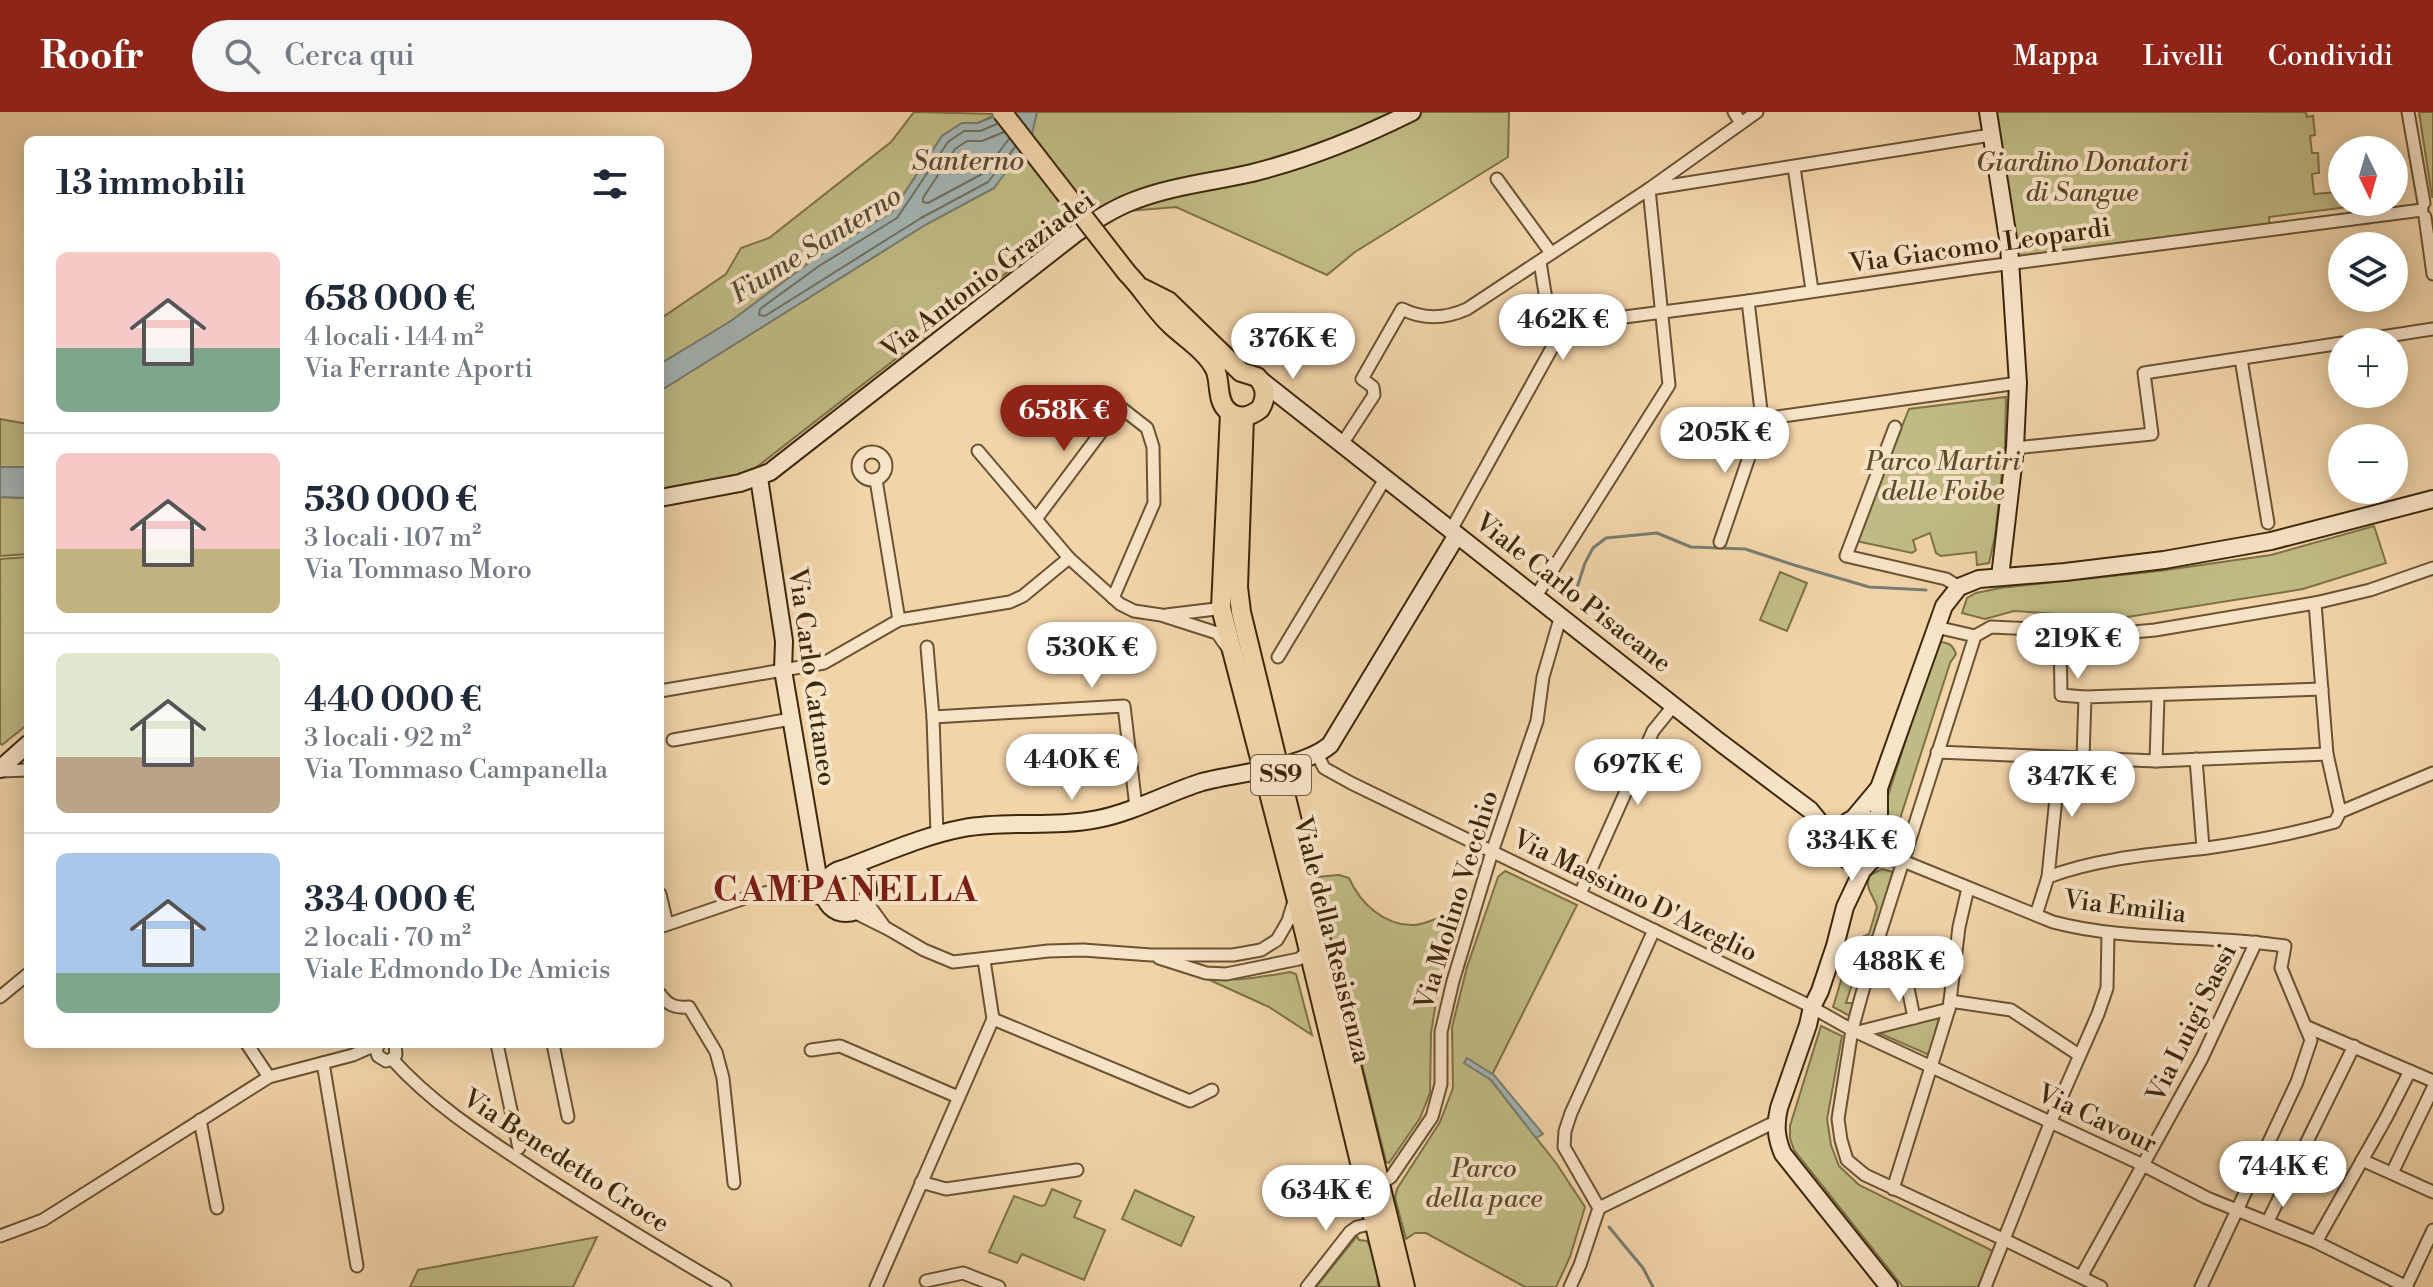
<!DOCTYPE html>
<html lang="it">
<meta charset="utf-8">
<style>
:root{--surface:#fff;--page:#f6f6f7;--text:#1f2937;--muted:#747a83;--line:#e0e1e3;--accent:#8f2418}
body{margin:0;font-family:"Libre Bodoni",serif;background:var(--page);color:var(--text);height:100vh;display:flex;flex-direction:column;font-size:30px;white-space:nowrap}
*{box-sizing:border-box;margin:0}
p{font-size:26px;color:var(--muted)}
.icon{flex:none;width:44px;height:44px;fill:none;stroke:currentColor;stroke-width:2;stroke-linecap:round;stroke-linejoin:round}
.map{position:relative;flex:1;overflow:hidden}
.panel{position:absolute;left:24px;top:24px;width:640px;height:912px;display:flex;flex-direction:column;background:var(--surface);border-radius:12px;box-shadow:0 4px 20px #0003}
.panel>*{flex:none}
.needle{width:52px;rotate:175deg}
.tools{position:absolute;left:2328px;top:24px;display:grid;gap:16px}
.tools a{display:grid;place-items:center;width:80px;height:80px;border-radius:50%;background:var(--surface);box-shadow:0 4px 20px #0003;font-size:40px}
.price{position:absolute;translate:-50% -68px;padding:0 18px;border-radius:28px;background:#fff;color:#222;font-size:26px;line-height:52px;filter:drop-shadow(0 2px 4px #0008)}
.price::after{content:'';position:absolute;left:50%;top:48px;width:24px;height:18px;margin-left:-12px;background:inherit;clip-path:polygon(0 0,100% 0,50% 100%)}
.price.on{background:var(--accent);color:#fff}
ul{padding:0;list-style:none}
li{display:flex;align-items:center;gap:24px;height:200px;padding:0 32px}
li+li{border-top:2px solid var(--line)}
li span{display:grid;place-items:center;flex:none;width:224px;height:160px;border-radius:12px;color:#555}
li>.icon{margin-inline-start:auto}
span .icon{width:96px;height:96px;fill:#fffc;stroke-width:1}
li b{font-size:34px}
h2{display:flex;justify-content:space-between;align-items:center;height:96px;padding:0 32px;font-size:34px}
header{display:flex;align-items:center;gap:48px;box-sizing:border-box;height:112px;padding:0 40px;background:var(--accent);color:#fff}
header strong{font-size:38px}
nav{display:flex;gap:44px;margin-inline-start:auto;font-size:28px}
.search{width:560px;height:72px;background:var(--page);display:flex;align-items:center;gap:20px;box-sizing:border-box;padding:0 28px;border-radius:44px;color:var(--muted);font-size:30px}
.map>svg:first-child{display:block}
</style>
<header>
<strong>Roofr</strong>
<div class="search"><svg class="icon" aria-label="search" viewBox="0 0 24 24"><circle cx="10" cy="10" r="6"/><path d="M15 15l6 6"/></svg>Cerca qui</div>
<nav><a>Mappa</a><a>Livelli</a><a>Condividi</a></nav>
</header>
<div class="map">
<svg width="2433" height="1175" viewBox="0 0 2433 1175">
<rect width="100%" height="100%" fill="#f2d4a9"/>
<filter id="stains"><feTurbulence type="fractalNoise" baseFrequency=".0025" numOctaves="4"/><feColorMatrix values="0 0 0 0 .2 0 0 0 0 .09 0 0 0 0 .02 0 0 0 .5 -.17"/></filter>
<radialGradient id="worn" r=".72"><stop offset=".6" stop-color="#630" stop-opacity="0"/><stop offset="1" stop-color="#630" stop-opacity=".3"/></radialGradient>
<!-- green -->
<g fill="#c0bb84" stroke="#7e7247" stroke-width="2">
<path d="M914,0L997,2L978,11H962L942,24L892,100L814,147L731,209L660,252V207L726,162L741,136L769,126L891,30Z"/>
<path d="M1037,0H1509L1508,45L1355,140L1327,163L1176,95L1092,102L1051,126L749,361L660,377V279L925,113L994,76Z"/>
<path d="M1987,0H2306L2307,5L2313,4L2315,23L2310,24L2312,41H2318L2319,61L2312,62L2314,82L2337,80L2334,52L2341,51L2342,90H2388L2269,105L2270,120L2008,156Z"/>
<path d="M2419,0H2433V85H2432Z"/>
<path d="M2006,285L2005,333L1995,424L1989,451L1977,453L1976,440L1941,444L1936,441L1930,421L1913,428L1916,438L1912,441L1856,429L1909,297Z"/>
<path d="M0,307L28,312V355H0Z"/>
<path d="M0,385L28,386V442L0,444Z"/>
<path d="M2374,414L2386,451L2303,477L2121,506L2014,499L1985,507L1962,501L1967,486L1976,481L2000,476L2159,459L2271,443Z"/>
<path d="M28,445V491H26L28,495V612L2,633L0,631V447Z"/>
<path d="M1780,460L1807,471L1787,519L1760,508Z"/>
<path d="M1941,530C1950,531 1953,534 1956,542L1950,551L1898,713H1905L1903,723L1894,729L1888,724L1882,702L1935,538Z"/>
<path d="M1882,757L1893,760L1874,823L1867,826L1846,891H1854L1850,904L1833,895L1853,829L1869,822L1877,795C1873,782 1864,776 1870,763Z"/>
<path d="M1505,759L1577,793L1490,967L1556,1051L1585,1095L1570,1145L1556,1175H1525L1426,1121H1415L1406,1127L1395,1086L1397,1077L1440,1010L1453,976L1452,915L1467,855L1498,765Z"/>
<path d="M1339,763L1349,766C1360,791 1384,814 1414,813C1424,813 1436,806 1445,804L1453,811V823L1439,871L1431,921L1430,981L1420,1006L1389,1051L1386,1050L1316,765Z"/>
<path d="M1290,860L1296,862L1312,923L1269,895L1203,865C1232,871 1261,865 1290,860Z"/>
<path d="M1935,904L1939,906L1930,941L1927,942L1879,921L1881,918Z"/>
<path d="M1821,914L1842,924L1827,1007L1831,1033L1839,1054L1859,1073L1993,1139L1978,1175H1903L1794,1038L1790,1026V1014Z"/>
<path d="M1052,1077L1081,1089L1074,1105L1105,1118L1084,1168L1022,1142L1017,1151L989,1140L1014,1084L1041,1094L1045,1093Z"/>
<path d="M1135,1078L1194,1105L1181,1134L1122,1107Z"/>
<path d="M1357,1124L1359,1128L1367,1129C1375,1142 1378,1160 1378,1175H1316Z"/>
<path d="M597,1125L573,1175H410L418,1158Z"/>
</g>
<!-- water -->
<g fill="#a2b5b5" stroke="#797d71" stroke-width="2">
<path d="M997,0H1037L1031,27L994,76L925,113L660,279V252L731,209L814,147L892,100L942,24L962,11H978L993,5Z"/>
<path d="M0,355H28V386L0,385Z"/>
<path d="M1467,946L1494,963L1543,1022L1536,1026L1491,968L1464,951Z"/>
</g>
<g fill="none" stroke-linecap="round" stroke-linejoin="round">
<!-- shore -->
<g stroke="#6f6e60" stroke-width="2">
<path d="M997,12L980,19H964L948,30L897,106L819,154L760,197L759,203L765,204L921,106L988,70L1015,35"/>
<path d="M1004,20L982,29H967L955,37L923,86V90L928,91L982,62L1009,27"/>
</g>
<!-- stream -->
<g stroke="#797d71" stroke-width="3">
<path d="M1572,491L1585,451L1593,436L1606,426L1647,422L1657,421L1691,435L1745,437L1794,453L1869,475L1926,478"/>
<path d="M1609,1115L1643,1156L1653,1175"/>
</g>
<defs>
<g id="street">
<path d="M1734,0L1741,11"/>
<path d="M2408,0L2424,91"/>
<path d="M1794,55L1812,178"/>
<path d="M1497,67L1551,141"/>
<path d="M2425,105L2433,162"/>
<path d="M1540,150L1553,231"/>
<path d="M2349,230L2433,217"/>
<path d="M2241,247L2268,411"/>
<path d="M1762,307L2018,271"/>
<path d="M1895,315L1846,444L1946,467L1959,475"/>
<path d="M1342,332L1374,283L1373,275L1362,267L1402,197C1424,208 1445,207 1467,197L1649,77L1757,0"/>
<path d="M2015,336L2152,322L2144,261L2342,231"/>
<path d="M978,339L1069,446L1120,492L1134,499L1161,503L1217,521L1227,535"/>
<circle cx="872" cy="354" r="14"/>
<path d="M876,368L899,508"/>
<path d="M1036,407L1120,295L1147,316L1153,335L1154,391L1113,486"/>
<path d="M1451,418L1563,216L1578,211L1748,189L1975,156L2422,98"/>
<path d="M1720,430L1762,307L1748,189"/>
<path d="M1536,484L1669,273L1649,77L1991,23"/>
<path d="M2315,491L2327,642L2340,700"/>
<path d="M1166,503L1224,496"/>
<path d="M1936,515L1975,524L1991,515L2122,521L2155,518L2315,491L2370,478L2433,456"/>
<path d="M2060,517L2061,583L2085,585"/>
<path d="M1975,524L1869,856L1852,918L1838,1007L1841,1028L1847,1048L1865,1063L2005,1128L2101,1175"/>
<path d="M927,535L933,605L937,722"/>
<path d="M1278,545L1385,367"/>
<path d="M660,579L824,551L899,508L1010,490L1023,484L1069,446"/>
<path d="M933,605L1124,594L1136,695"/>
<path d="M673,628L791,607"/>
<path d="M1937,640L2156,649L2327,642"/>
<path d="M1317,642L1324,656L1351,671L1806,892L1852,918L2143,1053L2207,1086L2316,1130L2407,1175"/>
<path d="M2083,646L2085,585L2322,577"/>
<path d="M2196,647L2203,736"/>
<path d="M2156,649L2158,584"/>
<path d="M0,659L28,658"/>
<path d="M1883,729L1907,738"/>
<path d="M1875,746L1903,749L2053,810C2128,830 2209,822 2285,834L2281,856L2311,928L2297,970L2201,1175"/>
<path d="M2048,765L2060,646"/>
<path d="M793,781L808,783L827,789"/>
<path d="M660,782L667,812"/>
<path d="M1580,782L1653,619L1674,593"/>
<path d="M868,785L871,796L884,814"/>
<path d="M854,800L888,817L924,838L953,850L1048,839L1083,838L1151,843H1233L1261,838L1277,828L1288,809L1294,789"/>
<path d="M2036,803L2048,765C2098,746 2154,742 2207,736C2250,730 2292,722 2335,710L2340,700L2433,661"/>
<path d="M660,815L757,782L805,775L819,770"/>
<path d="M1159,846L1206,861L1226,862L1299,847L1310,837"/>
<path d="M1869,856L1906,866L1914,906"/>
<path d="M660,882C668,894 676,896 689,895L716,940L723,966L734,1071"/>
<path d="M0,885L28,862"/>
<path d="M1950,889L2011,898L2079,943"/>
<path d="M993,907L1190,989L1212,978"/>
<path d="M2305,914L2433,969"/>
<path d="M1858,920L1949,897"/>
<path d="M247,932L269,965"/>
<path d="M379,932L376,938L378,944L386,949L392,947L396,943L395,932"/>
<path d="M497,932L519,1036"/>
<path d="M553,932L568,1005"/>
<path d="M811,938L840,934L958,985"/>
<path d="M392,947C435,995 489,1028 542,1063C603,1102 663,1139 725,1175"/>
<path d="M323,951L357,1154"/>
<path d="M200,1008L217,1096"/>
<path d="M2362,1048L2433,1080"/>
<path d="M2392,1061L2433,976"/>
<path d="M921,1070L946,1077L1077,1058"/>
<path d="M1380,1072L1391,1065L1432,1005L1441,972V920L1453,869L1492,740L1537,609L1543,565L1561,503"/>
<path d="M1893,1077L1949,897L1959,815L1968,776"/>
<path d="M1599,1096L1564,1035L1565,1019L1571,1001L1654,818"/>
<path d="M1599,1096L1777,1009"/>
<path d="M2268,1109L2354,934"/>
<path d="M0,1124L43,1108L269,965L353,943L378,932"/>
<path d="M2316,1130L2386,1006L2410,959"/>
<path d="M2081,1165L2202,946L2256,830"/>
<path d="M926,1169L963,1161L999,1175"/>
<path d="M876,1175L993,907L984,848"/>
<path d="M1307,1175L1350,1120L1357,1115L1375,1111"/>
<path d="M1570,1175L1580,1153L1599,1096"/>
<path d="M1985,1175L2051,1009L2098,902L2107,876L2108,821"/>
<path d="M2406,1175L2433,1118"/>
</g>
<g id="secondary">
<path d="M1988,0L2009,133L2018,271L2015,336L2000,465"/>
<path d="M1258,266L1721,631L1810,698L1837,731"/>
<path d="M759,366L784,529L783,558L819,770L830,765"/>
<path d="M660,386L740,371L770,360L1075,122C1093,110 1112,97 1133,89C1171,74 1212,70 1252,61C1308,47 1360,26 1412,0"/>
<path d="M0,657L28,632"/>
<circle cx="1860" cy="729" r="23"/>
<path d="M1853,707L1879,676"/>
<path d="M1879,716V676L1944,494L1959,475L1979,467L2065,460L2164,448L2271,429L2433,387"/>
<path d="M1870,750L1862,759L1845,795L1835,834L1820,879L1812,895L1808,913L1779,996C1775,1013 1776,1026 1783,1042L1889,1175"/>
<circle cx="846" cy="779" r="22"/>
<path d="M837,759C879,744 921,724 964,716C1008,708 1054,716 1098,707C1134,700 1167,681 1202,670C1238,660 1301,657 1330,633L1457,423"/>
</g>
<g id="primary">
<path d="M1127,161C1143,177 1154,197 1171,213C1185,226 1206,239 1215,257C1221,270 1216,287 1227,298C1237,308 1250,305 1260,297C1267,285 1266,275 1257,265L1241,260L1168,189L1142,176"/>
<path d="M1230,301L1221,496L1296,785L1390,1175"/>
<path d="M1244,305L1238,475L1241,500L1405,1175"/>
</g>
</defs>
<!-- street casing -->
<use href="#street" stroke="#6a5332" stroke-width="15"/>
<!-- secondary casing -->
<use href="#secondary" stroke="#3c280a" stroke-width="20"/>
<!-- primary casing -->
<use href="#primary" stroke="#3c280a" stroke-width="22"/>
<!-- street -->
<use href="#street" stroke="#f7e3c7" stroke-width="11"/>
<!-- secondary -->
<use href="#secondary" stroke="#f7e3c7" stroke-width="16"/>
<!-- primary -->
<use href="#primary" stroke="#f2d4a9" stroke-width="18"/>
<defs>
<path id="primary-bridge" d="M1002,0L1127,161"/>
</defs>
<!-- primary-bridge casing -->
<use href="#primary-bridge" stroke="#3c280a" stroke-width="22" stroke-linecap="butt"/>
<!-- primary-bridge -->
<use href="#primary-bridge" stroke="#f2d4a9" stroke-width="18"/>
</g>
<g text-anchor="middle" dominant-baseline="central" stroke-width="8" stroke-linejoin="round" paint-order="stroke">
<!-- shield labels -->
<rect fill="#f7e3c7" stroke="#746043" stroke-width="2" x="1251" y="643" width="60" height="40" rx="6"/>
<g font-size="24" font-weight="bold" fill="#3c280a">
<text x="1281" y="663">SS9</text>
</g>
<!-- park labels -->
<g font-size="26" font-style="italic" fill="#5d4d28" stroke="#f7e3c7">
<text x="2082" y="51">Giardino Donatori<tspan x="2082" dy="30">di Sangue</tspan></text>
<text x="1943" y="350">Parco Martiri<tspan x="1943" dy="30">delle Foibe</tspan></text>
<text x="1484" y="1057">Parco<tspan x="1484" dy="30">della pace</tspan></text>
</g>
<!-- street labels -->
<g font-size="26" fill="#3c280a" stroke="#f7e3c7">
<text transform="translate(1980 134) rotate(-8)">Via Giacomo Leopardi</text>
<text transform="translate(988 163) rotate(-37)">Via Antonio Graziadei</text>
<text transform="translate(1573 481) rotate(38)">Viale Carlo Pisacane</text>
<text transform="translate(812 565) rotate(82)">Via Carlo Cattaneo</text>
<text transform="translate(1635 784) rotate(26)">Via Massimo D'Azeglio</text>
<text transform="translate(1457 788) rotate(-73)">Via Molino Vecchio</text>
<text transform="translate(2125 795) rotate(7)">Via Emilia</text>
<text transform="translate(1332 828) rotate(76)">Viale della Resistenza</text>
<text transform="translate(2192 911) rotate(-64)">Via Luigi Sassi</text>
<text transform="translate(2097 1007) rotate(25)">Via Cavour</text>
<text transform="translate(566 1049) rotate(33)">Via Benedetto Croce</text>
</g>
<!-- water labels -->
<g font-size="28" font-style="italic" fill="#564b35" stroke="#f7e3c7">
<text x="968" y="49">Santerno</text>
<text transform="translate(816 133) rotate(-32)">Fiume Santerno</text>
</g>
<!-- district labels -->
<g font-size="34" font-weight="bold" letter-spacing="2" fill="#7a1f14" stroke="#f7e3c7">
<text x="846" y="779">CAMPANELLA</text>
</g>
</g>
<rect width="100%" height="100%" filter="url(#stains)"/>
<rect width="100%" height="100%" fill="url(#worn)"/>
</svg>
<div class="tools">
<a><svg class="needle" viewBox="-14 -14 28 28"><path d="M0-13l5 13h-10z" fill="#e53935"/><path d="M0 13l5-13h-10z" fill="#747a83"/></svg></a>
<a><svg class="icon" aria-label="layers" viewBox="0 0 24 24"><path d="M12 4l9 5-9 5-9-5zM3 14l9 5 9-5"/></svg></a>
<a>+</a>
<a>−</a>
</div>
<b class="price" style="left:1563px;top:250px">462K €</b>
<b class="price" style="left:1293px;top:269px">376K €</b>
<b class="price on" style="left:1064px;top:341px">658K €</b>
<b class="price" style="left:1725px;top:363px">205K €</b>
<b class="price" style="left:2078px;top:569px">219K €</b>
<b class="price" style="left:1092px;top:578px">530K €</b>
<b class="price" style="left:1072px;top:690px">440K €</b>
<b class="price" style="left:1638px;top:695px">697K €</b>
<b class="price" style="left:2072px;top:707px">347K €</b>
<b class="price" style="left:1852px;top:771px">334K €</b>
<b class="price" style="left:1899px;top:892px">488K €</b>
<b class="price" style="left:2283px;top:1097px">744K €</b>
<b class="price" style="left:1326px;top:1121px">634K €</b>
<section class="panel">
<h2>13 immobili<svg class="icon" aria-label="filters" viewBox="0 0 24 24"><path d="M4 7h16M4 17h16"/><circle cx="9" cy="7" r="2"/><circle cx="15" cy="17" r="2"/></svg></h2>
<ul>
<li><span style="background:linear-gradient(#f6c9c9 60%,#7fa58c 0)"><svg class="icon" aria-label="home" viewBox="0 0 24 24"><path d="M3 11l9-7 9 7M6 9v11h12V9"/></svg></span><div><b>658 000 €</b><p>4 locali · 144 m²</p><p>Via Ferrante Aporti</p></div></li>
<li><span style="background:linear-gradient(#f6c9c9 60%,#c2b280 0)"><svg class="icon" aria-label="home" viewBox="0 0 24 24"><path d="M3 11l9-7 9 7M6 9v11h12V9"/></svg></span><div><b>530 000 €</b><p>3 locali · 107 m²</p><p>Via Tommaso Moro</p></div></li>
<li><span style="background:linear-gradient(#dfe7d0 65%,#b9a48a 0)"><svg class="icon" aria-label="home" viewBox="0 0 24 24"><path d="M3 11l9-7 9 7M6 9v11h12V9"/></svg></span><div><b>440 000 €</b><p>3 locali · 92 m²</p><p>Via Tommaso Campanella</p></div></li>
<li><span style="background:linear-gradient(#a9c7e8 75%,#7fa58c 0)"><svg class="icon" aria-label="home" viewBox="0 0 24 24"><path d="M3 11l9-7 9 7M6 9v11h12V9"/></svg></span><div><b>334 000 €</b><p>2 locali · 70 m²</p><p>Viale Edmondo De Amicis</p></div></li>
</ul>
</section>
</div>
